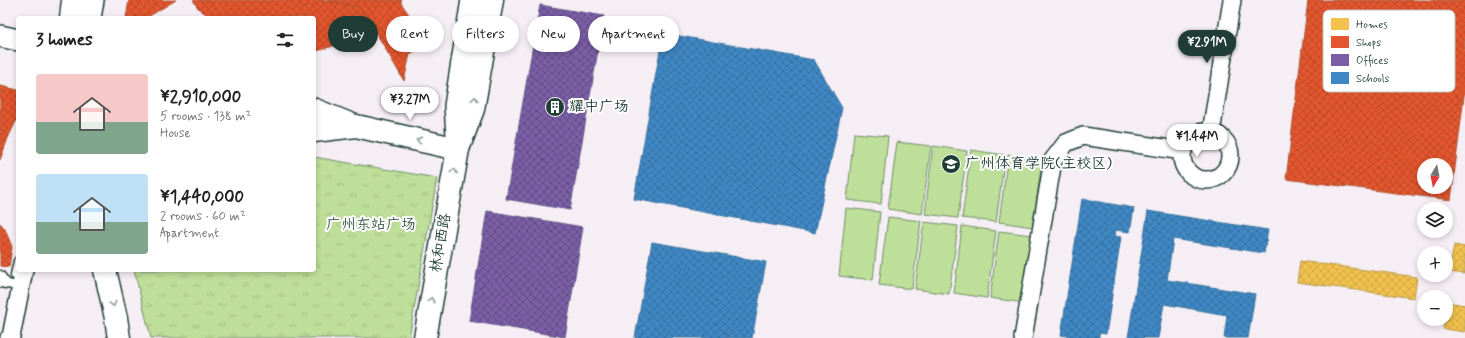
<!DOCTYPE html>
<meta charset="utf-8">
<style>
:root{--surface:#fff;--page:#f6f6f6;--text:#202124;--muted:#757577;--accent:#1f3d34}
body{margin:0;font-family:Mynerve,"LXGW WenKai TC",sans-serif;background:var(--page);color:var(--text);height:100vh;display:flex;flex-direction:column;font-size:15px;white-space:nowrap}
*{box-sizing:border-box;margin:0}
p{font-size:13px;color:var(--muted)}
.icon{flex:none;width:22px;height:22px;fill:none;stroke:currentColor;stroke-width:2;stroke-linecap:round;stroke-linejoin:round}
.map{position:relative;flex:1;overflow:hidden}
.drawer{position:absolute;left:16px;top:16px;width:300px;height:256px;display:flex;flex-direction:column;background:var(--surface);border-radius:4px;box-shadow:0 2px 6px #0003}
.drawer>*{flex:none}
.hud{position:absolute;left:328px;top:16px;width:380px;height:36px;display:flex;gap:8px}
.needle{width:26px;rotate:190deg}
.controls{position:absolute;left:1417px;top:158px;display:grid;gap:8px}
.controls a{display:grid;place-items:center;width:36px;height:36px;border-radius:50%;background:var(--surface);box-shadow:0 2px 6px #0003;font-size:20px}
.price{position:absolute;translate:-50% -34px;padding:0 9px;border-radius:14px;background:#fff;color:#222;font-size:13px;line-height:26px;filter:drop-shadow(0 1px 2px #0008)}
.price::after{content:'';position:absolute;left:50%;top:24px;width:12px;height:9px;margin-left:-6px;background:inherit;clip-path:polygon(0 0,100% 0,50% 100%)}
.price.current{background:var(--accent);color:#fff}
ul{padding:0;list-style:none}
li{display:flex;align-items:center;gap:12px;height:100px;padding:0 20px}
li span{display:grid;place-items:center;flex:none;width:112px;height:80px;border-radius:4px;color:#555}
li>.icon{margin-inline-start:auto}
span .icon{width:48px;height:48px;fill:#fffc;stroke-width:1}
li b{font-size:17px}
h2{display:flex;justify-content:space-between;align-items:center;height:48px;padding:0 20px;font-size:17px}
.tag{padding:0 14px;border-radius:18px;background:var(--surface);box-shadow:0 2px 6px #0003;font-size:14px;line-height:36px}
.tag.current{background:var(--accent);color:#fff}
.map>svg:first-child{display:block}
</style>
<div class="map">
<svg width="1465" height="338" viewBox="0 0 1465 338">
<defs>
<pattern id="park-tufts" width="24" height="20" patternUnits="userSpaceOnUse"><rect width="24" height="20" fill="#bedf99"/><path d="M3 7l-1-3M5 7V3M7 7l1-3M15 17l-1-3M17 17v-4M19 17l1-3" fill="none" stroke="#a3c084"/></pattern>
<pattern id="homes-cross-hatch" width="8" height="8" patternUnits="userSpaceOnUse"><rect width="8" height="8" fill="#f2c14e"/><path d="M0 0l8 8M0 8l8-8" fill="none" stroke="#cfa745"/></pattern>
<pattern id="shops-cross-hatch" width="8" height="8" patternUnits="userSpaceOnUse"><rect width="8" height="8" fill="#e4572e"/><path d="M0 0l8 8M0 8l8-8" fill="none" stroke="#b84928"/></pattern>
<pattern id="offices-cross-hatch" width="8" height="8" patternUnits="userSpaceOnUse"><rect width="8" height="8" fill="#7b5ea7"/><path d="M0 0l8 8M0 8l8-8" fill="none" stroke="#5e4b81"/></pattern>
<pattern id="schools-cross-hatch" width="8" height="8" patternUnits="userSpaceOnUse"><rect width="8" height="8" fill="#3f88c5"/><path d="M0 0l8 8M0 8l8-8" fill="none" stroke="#3470a1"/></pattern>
</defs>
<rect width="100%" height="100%" fill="#f6eef5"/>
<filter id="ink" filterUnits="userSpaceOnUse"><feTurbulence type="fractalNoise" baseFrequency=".025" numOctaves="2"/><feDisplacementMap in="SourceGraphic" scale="8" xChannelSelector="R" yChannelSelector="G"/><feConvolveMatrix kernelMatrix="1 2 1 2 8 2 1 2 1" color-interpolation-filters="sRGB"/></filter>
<g filter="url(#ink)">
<!-- park -->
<path fill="url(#park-tufts)" stroke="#6e8e66" d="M314,157L437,178L409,338H151L134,270H314Z"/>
<!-- pitch -->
<g fill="#bedf99" stroke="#6e8e66">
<path d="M854,133L888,136L881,204L847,200Z"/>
<path d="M897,142L931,146L922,214L888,209Z"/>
<path d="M933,146L967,151L958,218L925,214Z"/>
<path d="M971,150L1005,155L996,222L962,218Z"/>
<path d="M1008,155L1042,160L1033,227L999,222Z"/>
<path d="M846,208L880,212L873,280L839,276Z"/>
<path d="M888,217L921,221L912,289L879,285Z"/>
<path d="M924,222L958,226L949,294L915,289Z"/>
<path d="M962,226L996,231L987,298L954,293Z"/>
<path d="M999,231L1032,235L1024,303L990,298Z"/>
</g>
<!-- homes -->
<g fill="url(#homes-cross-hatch)" stroke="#b39946">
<path d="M0,86L18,90V117L0,153Z"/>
<path d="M1454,245L1465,247V274L1449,272Z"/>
<path d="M1300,261L1417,277L1414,298L1297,282Z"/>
<path d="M1447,302L1465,305V332L1443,329L1445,319H1446Z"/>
</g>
<!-- shops -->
<g fill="url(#shops-cross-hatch)" stroke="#a94f30" fill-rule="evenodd">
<path d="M129,0H176L146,18H126Z"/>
<path d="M193,0H402L394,12L359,38L317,51H314V18H211L198,8Z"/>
<path d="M321,0H399L423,35L420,48L410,54L404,81L381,41L359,7Z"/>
<path d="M1308,0H1465V88L1451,200L1286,179ZM1424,165H1446V187H1424Z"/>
<path d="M0,86L18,90V117L8,138L0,160Z"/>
<path d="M0,223L5,229L12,247L9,267L0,266Z"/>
</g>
<!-- offices -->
<g fill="url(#offices-cross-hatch)" stroke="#5f5484">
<path d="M540,5L604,16L570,210L506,199Z"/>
<path d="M487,211L583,227L565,337L469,321Z"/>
</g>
<!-- schools -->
<g fill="url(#schools-cross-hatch)" stroke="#35729a">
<path d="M663,33L814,60L842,108L815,233L634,199Z"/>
<path d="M1082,199L1134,208L1130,232L1115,230L1114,236L1121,237L1106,334L1099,333V338H1080L1061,335Z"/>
<path d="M1148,211L1268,230L1264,253L1173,239L1167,280L1255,294L1248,338H1224L1227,315L1164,304L1158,338H1128Z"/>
<path d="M652,242L766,262L752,338H635Z"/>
</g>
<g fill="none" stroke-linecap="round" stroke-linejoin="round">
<defs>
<g id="service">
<path d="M0,275L7,284"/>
<path d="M15,275L18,261"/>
<path d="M0,283L13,285"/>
</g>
<g id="minor">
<circle cx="1206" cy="156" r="24"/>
<path d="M1211,133L1232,0"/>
<path d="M9,338L11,337L24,270"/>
<path d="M1023,338L1053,160L1066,143L1083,136L1183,151"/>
</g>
<g id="tertiary">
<path d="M90,18L93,0"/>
<path d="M0,36L18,40"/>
<path d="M314,109L356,126"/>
<path d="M458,149L455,106L472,0"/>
</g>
<path id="secondary" d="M314,131L356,126L458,149"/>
<g id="primary">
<path d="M71,18L73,0"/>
<path d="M105,270L116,318L119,338"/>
<path d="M425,338L458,149L473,109L492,0"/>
</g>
</defs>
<!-- service casing -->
<use href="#service" stroke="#1f3d34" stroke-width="11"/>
<!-- minor casing -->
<use href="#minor" stroke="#1f3d34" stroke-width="20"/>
<!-- tertiary casing -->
<use href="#tertiary" stroke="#1f3d34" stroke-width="24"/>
<!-- secondary casing -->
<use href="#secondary" stroke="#1f3d34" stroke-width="25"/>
<!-- primary casing -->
<use href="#primary" stroke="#1f3d34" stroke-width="25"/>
<!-- service -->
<use href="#service" stroke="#fff" stroke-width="8"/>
<!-- minor -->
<use href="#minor" stroke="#fff" stroke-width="17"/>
<!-- tertiary -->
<use href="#tertiary" stroke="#fff" stroke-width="21"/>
<!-- secondary -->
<use href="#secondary" stroke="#fff" stroke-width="22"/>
<!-- primary -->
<use href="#primary" stroke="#fff" stroke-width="22"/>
</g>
<!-- one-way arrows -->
<defs><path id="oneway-chevron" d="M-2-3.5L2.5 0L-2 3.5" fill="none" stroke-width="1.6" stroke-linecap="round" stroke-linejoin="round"/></defs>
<g stroke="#8f9e9a">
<use href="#oneway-chevron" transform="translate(475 99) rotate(-81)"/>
<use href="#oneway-chevron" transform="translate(419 140) rotate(-168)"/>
<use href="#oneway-chevron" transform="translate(454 171) rotate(-80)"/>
<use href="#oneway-chevron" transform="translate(431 300) rotate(-81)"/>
<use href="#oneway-chevron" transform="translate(113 304) rotate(76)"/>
</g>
</g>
<!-- icons -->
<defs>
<symbol id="building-disc" viewBox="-11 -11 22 22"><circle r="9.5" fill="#1f3d34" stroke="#fff"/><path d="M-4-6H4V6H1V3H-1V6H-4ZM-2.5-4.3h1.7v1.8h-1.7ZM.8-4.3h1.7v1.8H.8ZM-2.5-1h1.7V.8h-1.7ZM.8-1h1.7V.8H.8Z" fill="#fff"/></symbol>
<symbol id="university-disc" viewBox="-11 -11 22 22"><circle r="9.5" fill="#1f3d34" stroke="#fff"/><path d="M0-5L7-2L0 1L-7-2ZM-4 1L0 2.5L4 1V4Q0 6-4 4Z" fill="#fff"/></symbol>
</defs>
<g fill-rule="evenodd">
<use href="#building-disc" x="544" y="96" width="22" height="22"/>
<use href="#university-disc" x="940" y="153" width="22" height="22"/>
</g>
<g text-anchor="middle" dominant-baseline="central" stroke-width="4" stroke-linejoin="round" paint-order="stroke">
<!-- poi labels -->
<g font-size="15" fill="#1f3d34" stroke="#fff" text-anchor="start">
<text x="569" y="107">耀中广场</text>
<text x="965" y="164">广州体育学院(主校区)</text>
</g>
<!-- park labels -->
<g font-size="15" fill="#3f5d48" stroke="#fff">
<text x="371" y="225">广州东站广场</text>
</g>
<!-- street labels -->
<g font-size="15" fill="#1f3d34" stroke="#fff">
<text transform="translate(441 243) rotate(-80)">林和西路</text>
</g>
</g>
<!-- legend -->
<rect x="1323" y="10" width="132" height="82" rx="6" fill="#fff" stroke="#bcc5c2" stroke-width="1"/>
<rect x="1331" y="18" width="18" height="12" fill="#f2c14e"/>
<rect x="1331" y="36" width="18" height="12" fill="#e4572e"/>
<rect x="1331" y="54" width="18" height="12" fill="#7b5ea7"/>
<rect x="1331" y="72" width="18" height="12" fill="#3f88c5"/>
<g font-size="11" fill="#1f3d34">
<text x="1356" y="28">Homes</text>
<text x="1356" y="46">Shops</text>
<text x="1356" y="64">Offices</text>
<text x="1356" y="82">Schools</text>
</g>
</svg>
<div class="controls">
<a><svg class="needle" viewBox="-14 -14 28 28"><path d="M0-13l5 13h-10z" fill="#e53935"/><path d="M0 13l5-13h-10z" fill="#757577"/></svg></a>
<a><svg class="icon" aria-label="layers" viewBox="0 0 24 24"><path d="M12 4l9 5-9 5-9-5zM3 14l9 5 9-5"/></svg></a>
<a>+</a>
<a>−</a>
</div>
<b class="price current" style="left:1207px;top:64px">¥2.91M</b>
<b class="price" style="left:410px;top:121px">¥3.27M</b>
<b class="price" style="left:1197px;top:158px">¥1.44M</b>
<div class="hud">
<a class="tag current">Buy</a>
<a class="tag">Rent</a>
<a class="tag">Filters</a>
<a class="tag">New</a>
<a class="tag">Apartment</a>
</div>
<section class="drawer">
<h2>3 homes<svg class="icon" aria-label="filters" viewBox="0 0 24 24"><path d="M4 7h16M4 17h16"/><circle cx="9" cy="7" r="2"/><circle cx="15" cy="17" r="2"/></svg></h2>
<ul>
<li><span style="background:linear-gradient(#f6c9c9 60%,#7fa58c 0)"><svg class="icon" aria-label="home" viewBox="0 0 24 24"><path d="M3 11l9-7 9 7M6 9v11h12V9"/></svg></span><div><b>¥2,910,000</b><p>5 rooms · 138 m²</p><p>House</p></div></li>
<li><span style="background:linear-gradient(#bfe0f5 60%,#7fa58c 0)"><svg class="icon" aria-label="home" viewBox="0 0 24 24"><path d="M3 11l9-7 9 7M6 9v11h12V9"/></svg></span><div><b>¥1,440,000</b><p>2 rooms · 60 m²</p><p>Apartment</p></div></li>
</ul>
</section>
</div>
